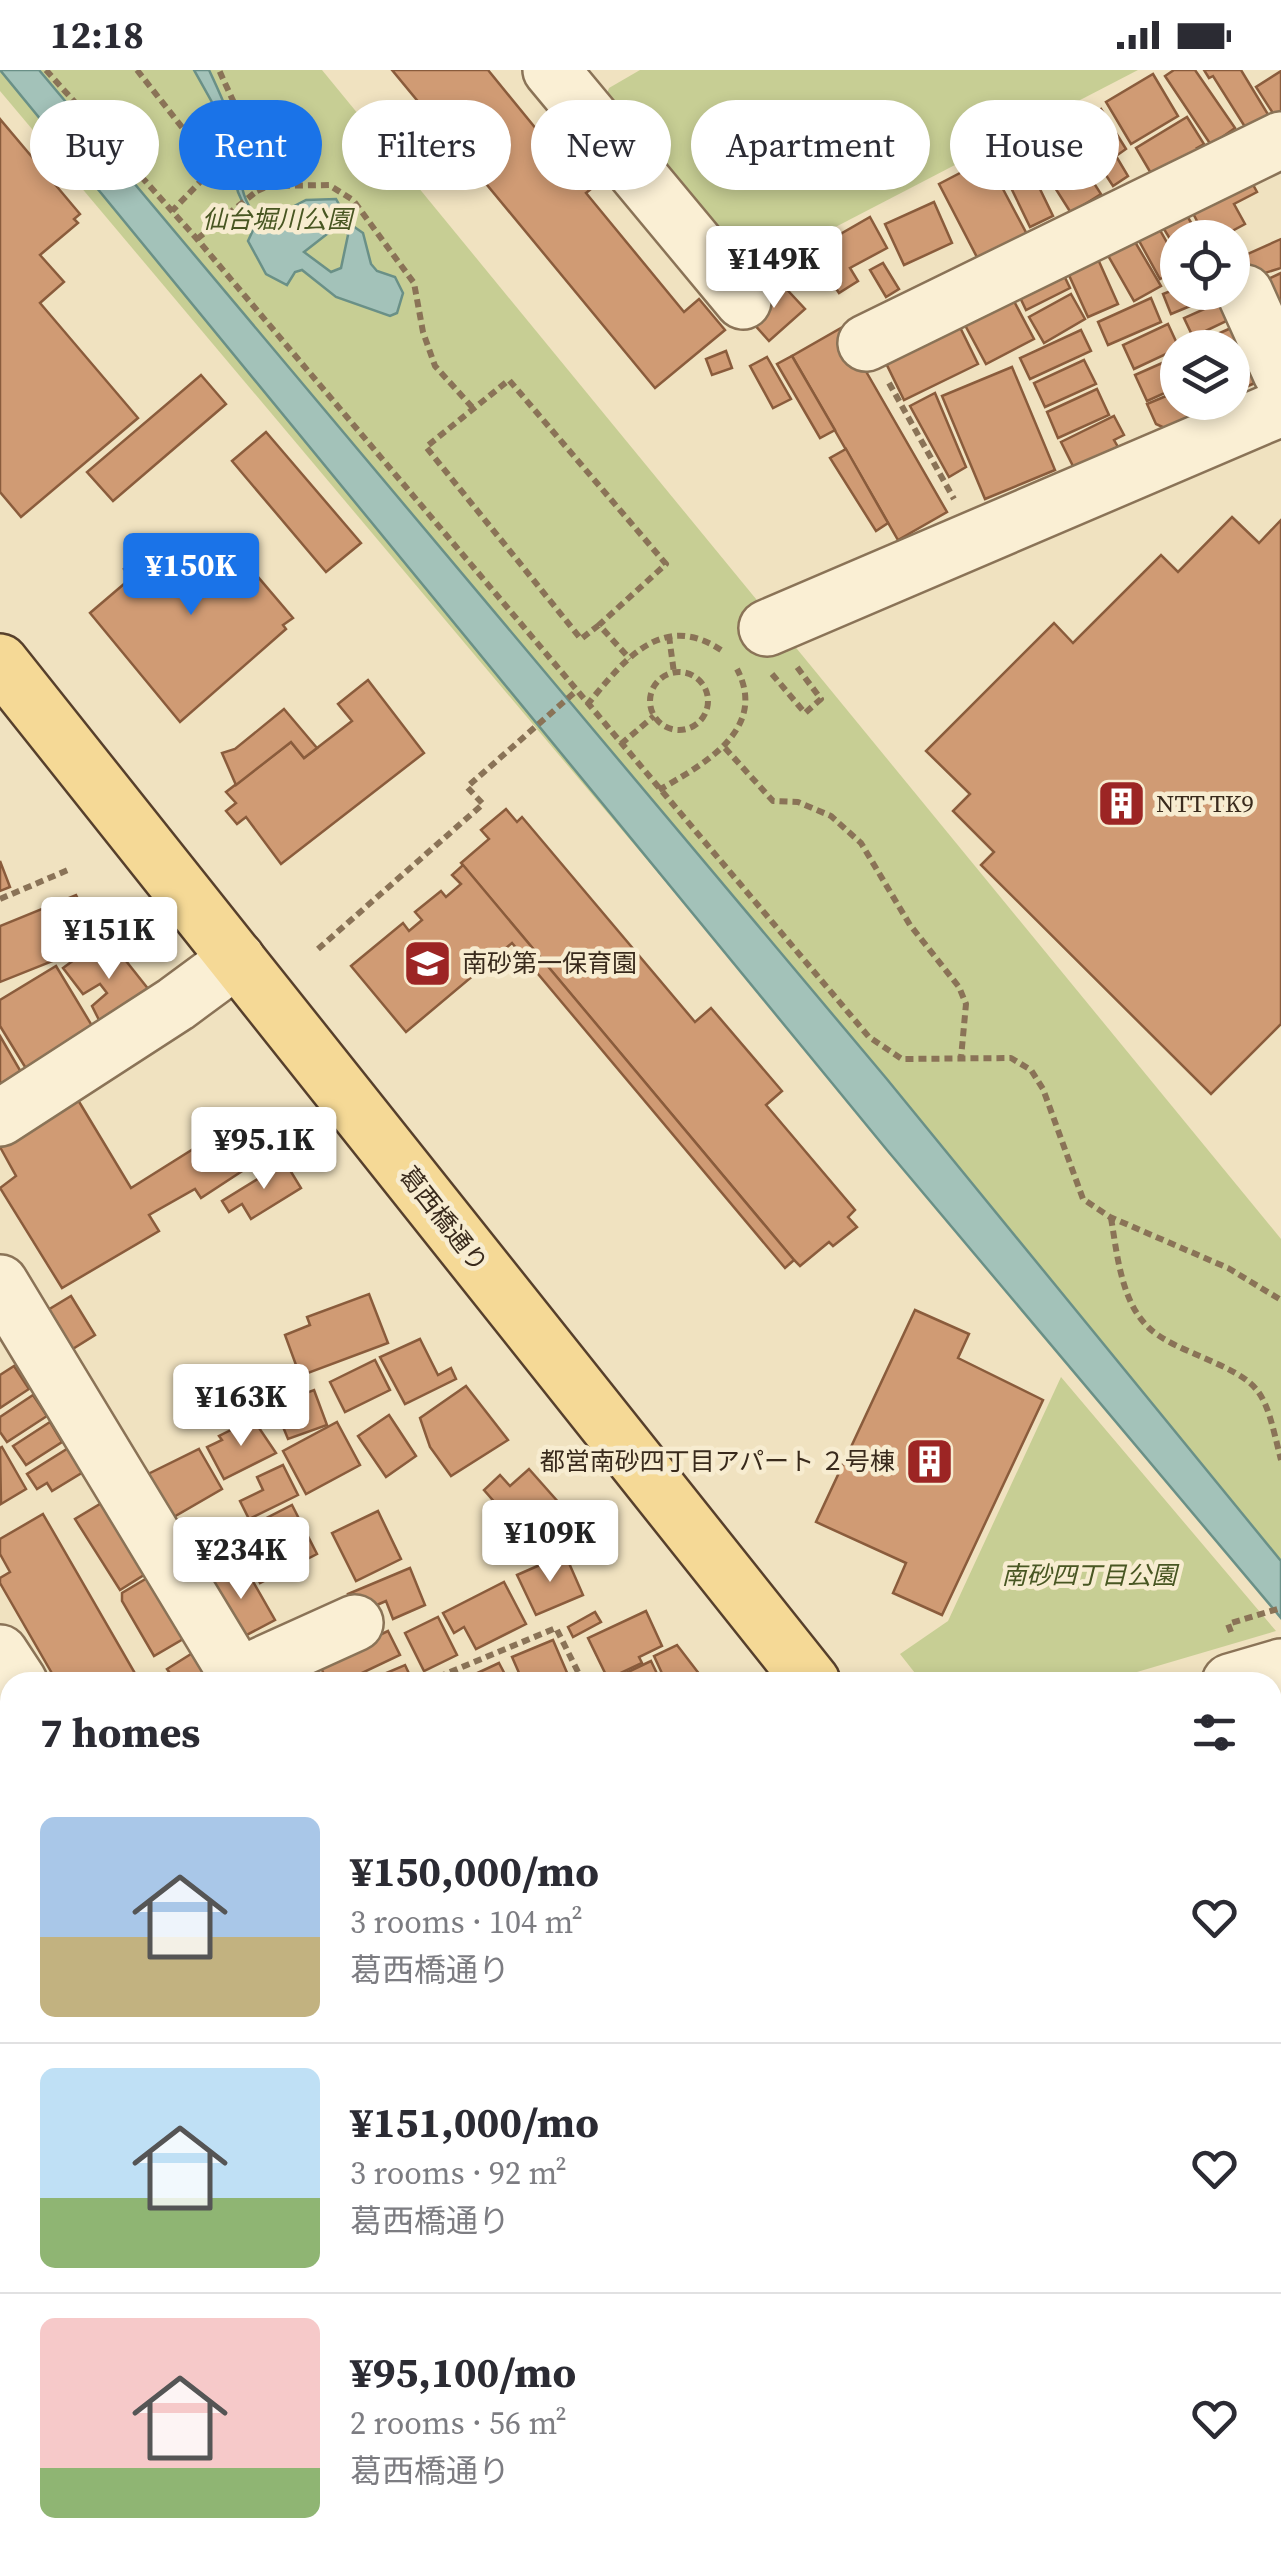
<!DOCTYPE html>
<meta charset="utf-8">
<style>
:root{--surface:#fff;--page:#f7f7f7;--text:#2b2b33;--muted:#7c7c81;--line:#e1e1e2;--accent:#1a73e8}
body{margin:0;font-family:"Source Serif 4","Noto Sans JP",serif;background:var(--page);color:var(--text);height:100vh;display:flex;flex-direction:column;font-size:38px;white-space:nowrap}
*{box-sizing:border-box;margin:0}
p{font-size:32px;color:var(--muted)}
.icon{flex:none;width:55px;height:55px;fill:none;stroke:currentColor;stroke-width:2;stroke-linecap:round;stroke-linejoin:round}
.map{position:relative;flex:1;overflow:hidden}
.side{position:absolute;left:0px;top:1602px;width:1282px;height:892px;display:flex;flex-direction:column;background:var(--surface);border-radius:30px 30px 0 0;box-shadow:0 5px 15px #0003}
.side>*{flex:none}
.top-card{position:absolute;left:30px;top:30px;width:1222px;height:90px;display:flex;gap:20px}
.fabs{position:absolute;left:1160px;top:150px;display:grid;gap:20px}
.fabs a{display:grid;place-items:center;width:90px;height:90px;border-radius:50%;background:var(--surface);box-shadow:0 5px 15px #0003;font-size:50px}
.price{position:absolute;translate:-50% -85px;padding:0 22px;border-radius:10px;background:#fff;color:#222;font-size:32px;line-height:65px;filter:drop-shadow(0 2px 5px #0008)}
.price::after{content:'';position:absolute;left:50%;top:60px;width:30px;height:22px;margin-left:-15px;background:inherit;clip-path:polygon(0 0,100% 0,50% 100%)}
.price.selected{background:var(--accent);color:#fff}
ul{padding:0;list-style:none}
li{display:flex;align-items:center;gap:30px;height:250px;padding:0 40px}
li+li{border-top:2px solid var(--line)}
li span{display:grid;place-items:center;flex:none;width:280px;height:200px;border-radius:15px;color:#555}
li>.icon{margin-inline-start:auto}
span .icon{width:120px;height:120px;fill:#fffc;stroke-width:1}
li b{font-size:42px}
h2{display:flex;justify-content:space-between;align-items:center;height:120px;padding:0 40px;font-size:42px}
.pill{padding:0 35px;border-radius:45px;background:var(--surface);box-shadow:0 5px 15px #0003;font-size:35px;line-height:90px}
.pill.selected{background:var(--accent);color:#fff}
.status{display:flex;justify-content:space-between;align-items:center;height:70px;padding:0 50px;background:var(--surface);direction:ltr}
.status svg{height:28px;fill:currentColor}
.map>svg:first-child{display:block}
</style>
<div class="status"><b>12:18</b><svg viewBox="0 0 49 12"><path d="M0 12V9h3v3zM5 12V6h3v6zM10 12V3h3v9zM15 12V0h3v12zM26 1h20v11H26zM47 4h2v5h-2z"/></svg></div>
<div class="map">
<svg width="1281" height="2493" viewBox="0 0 1281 2493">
<rect width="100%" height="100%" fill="#f0e2c0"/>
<!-- green -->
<g fill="#c7ce94">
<path d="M0,0H322L1281,1169V1543L0,21Z"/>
<path d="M640,0H1138L743,205L605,29L609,18Z"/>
<path d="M1061,1307L1276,1561L1103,1612H922L900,1584L948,1551Z"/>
</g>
<!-- water -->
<g fill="#a3c2b9" stroke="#6a9087" stroke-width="2.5" fill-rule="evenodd">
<path d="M0,0H39L886,1008L1281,1491V1548L887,1080Z"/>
<path d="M194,0H209C218,19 227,38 233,58C241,87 234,136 265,151L306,130L336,129L350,154L363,163L371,194L377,201L395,207L403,223L397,243L390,246L336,227L302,200L295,202L287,215L266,204L248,171L254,158L238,122L218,43ZM336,157L344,158L348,165L341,198L331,202L304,182Z"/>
</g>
<!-- building -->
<g fill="#d09b74" stroke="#8a5c3c" stroke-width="2.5">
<path d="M392,0H488L564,93L578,81L602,110L586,123L684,242L699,229L725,260L655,318Z"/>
<path d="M1174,0H1195L1235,58L1211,75L1165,6Z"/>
<path d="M1204,0H1241L1269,46L1247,60L1213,6L1209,8Z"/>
<path d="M1281,1V49L1278,51L1256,17Z"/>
<path d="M1153,4L1178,46L1131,74L1106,32Z"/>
<path d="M1101,39L1126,79L1116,86L1128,106L1113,116L1102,99L1091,106L1064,64Z"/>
<path d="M1187,47L1204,74L1197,78L1200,81L1152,105L1136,78Z"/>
<path d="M1052,48L1101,124L1071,143L1040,94L1034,98L1017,70Z"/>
<path d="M0,49L80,144L74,149L78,153L40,185L64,212L40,233L138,348L21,447L0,422Z"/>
<path d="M1022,82L1053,146L1030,157L999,93Z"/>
<path d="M987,89L1029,168L980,193L939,114Z"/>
<path d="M1245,100L1257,122L1234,134L1245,154L1219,168H1206L1186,130Z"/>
<path d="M934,132L952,173L904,195L885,154Z"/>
<path d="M1182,137L1200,168H1178V182L1159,151Z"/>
<path d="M1152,146L1178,192V199L1160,209L1132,158Z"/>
<path d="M870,147L887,178L850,198L858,211L839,223L811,181Z"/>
<path d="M1128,160L1161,216L1134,231L1102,175Z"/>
<path d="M1281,169V198L1239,211L1232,191Z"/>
<path d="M1093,178L1118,234L1088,247L1063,192Z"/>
<path d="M1057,191L1070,218L1026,240L1013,213Z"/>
<path d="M883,193L899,219L886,227L870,200Z"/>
<path d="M1281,203V233L1269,239L1257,214Z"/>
<path d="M779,211L805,239L769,271L744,243Z"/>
<path d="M1007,218L1034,269L986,294L959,244Z"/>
<path d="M1178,218V222H1224L1171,244L1163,224Z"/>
<path d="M1071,224L1085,249L1044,273L1029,247Z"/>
<path d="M1151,228L1161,252L1108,275L1098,252Z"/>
<path d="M1229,228L1237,246L1193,267L1184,248Z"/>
<path d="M955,247L978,294L904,330L881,283Z"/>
<path d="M1168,254L1179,278L1134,299L1123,275Z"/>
<path d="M1238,255L1248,276L1232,283V278H1199L1197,273Z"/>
<path d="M841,258L947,442L898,470L792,286Z"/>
<path d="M1081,260L1091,281L1030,309L1020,288Z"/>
<path d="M726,281L732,298L712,305L706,289Z"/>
<path d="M1252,284L1264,309L1232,323V293Z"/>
<path d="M792,286L835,360L820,368L777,294Z"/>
<path d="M1178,286V317L1147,331L1135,305Z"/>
<path d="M767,287L791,329L773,338L750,296Z"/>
<path d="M1084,290L1096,314L1045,337L1034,313Z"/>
<path d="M1012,297L1055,400L985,429L942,326Z"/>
<path d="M201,305L226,334L113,431L87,402Z"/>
<path d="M1097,319L1109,345L1058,368L1047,342Z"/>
<path d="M1178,321V332H1213L1216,338L1169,360L1156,354L1147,334Z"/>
<path d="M935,323L966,397L949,407L910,336Z"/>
<path d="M1114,346L1124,365L1114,370L1118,377L1074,398L1061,372Z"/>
<path d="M266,362L361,473L326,502L232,391Z"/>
<path d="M846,379L888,453L876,461L830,388Z"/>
<path d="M1232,447L1259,473L1281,450V954L1211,1024L981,795L994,782L953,741L970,724L926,681L1054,553L1073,573L1161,485L1178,502Z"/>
<path d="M168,466H215L219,472L224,467L293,548L283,555L286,559L180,652L90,543L131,508L124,499Z"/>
<path d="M368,610L424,683L281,794L246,747L237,754L226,741L236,733L226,722L291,672L304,688L352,651L338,634Z"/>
<path d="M284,639L317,678L304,688L291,672L236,715L222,683L235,679Z"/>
<path d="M506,739L517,752L522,747L695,952L711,938L782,1021L766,1035L855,1140L848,1147L857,1157L833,1176L829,1172L800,1196L794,1190L461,793L489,769L481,760Z"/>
<path d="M0,791L10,817L0,821Z"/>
<path d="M463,795L794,1190L785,1198L512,873L406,962L351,896L403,853L409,861L422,850L415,842L441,821L446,827L461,814L452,805Z"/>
<path d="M76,825L100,872L0,912V856Z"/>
<path d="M111,872L153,925L104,960L92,936L107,923L100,914L83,924L63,898L89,879Z"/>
<path d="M56,896L97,964L30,1005L0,956V930Z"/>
<path d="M0,966L21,1002L0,1014Z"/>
<path d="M75,1025L131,1118L249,1044L273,1081L201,1128L195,1119L149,1145L159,1161L62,1218L0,1118L16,1106L0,1077Z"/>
<path d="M285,1092L301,1118L251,1149L242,1134L229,1142L222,1131Z"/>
<path d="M369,1224L388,1273L300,1306L285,1265L310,1255L307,1247Z"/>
<path d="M71,1226L95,1265L63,1285L38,1246Z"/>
<path d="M915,1240L969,1264L958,1288L1043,1330L942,1545L893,1523L906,1493L816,1452Z"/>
<path d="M420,1269L438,1305L451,1298L456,1309L405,1334L380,1287Z"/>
<path d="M375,1290L390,1320L345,1342L330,1312Z"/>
<path d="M14,1296L29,1319L0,1338V1305Z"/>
<path d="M466,1316L508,1370L451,1406L430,1377L420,1348Z"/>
<path d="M314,1320L327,1355L288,1369L274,1335Z"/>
<path d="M33,1325L47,1346L7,1372L0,1362V1347Z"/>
<path d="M389,1345L416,1386L386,1407L358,1366Z"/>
<path d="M253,1349L276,1383L224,1409L207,1377L222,1370L219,1366Z"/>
<path d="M50,1352L62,1372L26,1395L13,1376Z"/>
<path d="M337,1352L360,1395L306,1424L283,1381Z"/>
<path d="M78,1372L93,1396L52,1421L47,1413L37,1419L27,1404Z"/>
<path d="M2,1377L26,1419L1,1434L0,1378Z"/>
<path d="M199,1379L222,1419L165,1452L140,1408Z"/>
<path d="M283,1395L298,1425L249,1449L240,1431L263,1420L257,1407Z"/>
<path d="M529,1399L583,1460L558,1482L550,1474L539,1483L484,1420L500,1405L510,1416Z"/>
<path d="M110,1428L155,1498L120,1520L75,1449Z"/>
<path d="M292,1435L317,1484L260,1513L235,1464Z"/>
<path d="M378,1441L401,1489L356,1511L332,1463Z"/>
<path d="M43,1444L140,1612H57L0,1513V1508L10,1502L0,1484V1469Z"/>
<path d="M224,1459L242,1486L204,1509L187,1482Z"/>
<path d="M565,1484L583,1525L536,1545L517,1505Z"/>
<path d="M243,1494L275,1550L239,1569L207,1515Z"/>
<path d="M410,1498L425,1535L393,1549L386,1531L356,1544L348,1524Z"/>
<path d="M154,1504L190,1565L154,1586L122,1531V1523Z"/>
<path d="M504,1512L526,1554L476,1579L464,1557L454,1563L443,1543Z"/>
<path d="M646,1541L662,1576L639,1587L642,1593L608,1609L588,1568Z"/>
<path d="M595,1542L601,1552L573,1567L568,1557Z"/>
<path d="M438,1547L457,1585L424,1601L405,1563Z"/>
<path d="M388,1561L400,1585L343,1612H328L319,1594Z"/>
<path d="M553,1570L571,1612H523L512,1587Z"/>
<path d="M677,1575L700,1605L684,1612H666L654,1586Z"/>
<path d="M199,1579L216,1606L205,1612H176L167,1599Z"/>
<path d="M651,1591L661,1612H607Z"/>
<path d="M499,1593L509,1612H458Z"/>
<path d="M405,1595L413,1612H365Z"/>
<path d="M0,1626L10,1627V1657L0,1663Z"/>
<path d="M1281,1636V1684L1272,1672V1642Z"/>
<path d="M1272,1690L1281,1701V1733L1272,1739Z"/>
<path d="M1281,1744V1782L1272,1788V1750Z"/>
<path d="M10,1745V1785L0,1765V1749Z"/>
<path d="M10,1827V1859L6,1862L0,1853V1833Z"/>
<path d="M1272,1873L1281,1883V2049L1272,2038Z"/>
<path d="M0,1906L10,1908V1954L0,1960Z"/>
<path d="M7,1973L10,2039L0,2042V1975Z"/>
<path d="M10,2121V2149L0,2128Z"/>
<path d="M0,2267L10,2282V2290L0,2296Z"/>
<path d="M10,2300V2325L0,2332V2307Z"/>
<path d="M1272,2318L1281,2328V2467L1272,2457Z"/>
<path d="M10,2334V2365L0,2371V2340Z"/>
<path d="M10,2381V2406H9L0,2387Z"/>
<path d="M46,2485H89L76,2493H51Z"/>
<path d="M97,2485H139L142,2489L84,2493Z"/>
<path d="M388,2485H420L405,2493H392Z"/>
<path d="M520,2485H551L555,2493H523Z"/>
<path d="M572,2485H621L624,2490L577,2493Z"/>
<path d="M627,2485H653L640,2493H632Z"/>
<path d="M689,2485H722L726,2493H683L681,2489Z"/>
<path d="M734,2485H772L757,2493H735Z"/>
<path d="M785,2485H793L797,2493H770Z"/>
<path d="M807,2485H851L834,2493H811Z"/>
<path d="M952,2485H1027L1030,2493H956Z"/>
<path d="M1038,2485H1091L1082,2493H1052L1048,2486L1041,2490Z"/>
<path d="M1145,2485H1160L1164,2493H1136Z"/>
<path d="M1164,2485H1197L1201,2493H1168Z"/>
<path d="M1201,2485H1235L1239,2493H1205Z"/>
</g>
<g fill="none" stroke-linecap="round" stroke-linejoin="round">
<defs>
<g id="minor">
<path d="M551,0L743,231"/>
<path d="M1245,223L1281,303"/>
<path d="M866,273L1281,70"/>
<path d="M767,558L1281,338"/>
<path d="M0,1048L176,934L237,889"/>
<path d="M0,1213L238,1606L355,1553"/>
<path d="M0,1583L19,1612"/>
<path d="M1230,1612L1281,1597"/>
<path d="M0,1897L4,1895"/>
<path d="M0,2084L10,2079"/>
<path d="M1272,2148L1281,2141"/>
<path d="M0,2218L10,2233"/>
<path d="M174,2485L179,2493"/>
<path d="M906,2485L910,2493"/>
<path d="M1105,2485L1108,2491"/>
<path d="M1262,2485L1266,2493"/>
<path d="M465,2493L482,2485"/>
</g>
<g id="major">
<path d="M0,592L812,1612"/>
<path d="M1272,2186L1281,2197"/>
</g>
</defs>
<!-- minor casing -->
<use href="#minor" stroke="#8a7357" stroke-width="60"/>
<!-- major casing -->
<use href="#major" stroke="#57402c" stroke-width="60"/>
<!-- path -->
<g stroke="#8a7357" stroke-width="6" stroke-dasharray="8 5" stroke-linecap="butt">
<path d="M46,0L197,169L869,967L902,989L1011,988L1031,1000L1043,1019L1083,1129L1110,1147L1228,1198L1281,1230"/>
<path d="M137,0L203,84L201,111L172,141"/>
<path d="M257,121L268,116L329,115L353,130L414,213L423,262L435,296L472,337"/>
<path d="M197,169L257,121C259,80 235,36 219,0"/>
<path d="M889,313L954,429"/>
<path d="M599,555L581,569L426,377L509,310L666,494L599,555L630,589"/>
<path d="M669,566L674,603"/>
<circle cx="679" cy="631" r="29"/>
<path d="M772,604L805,643L821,629L797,597"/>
<path d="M587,635C624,590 663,539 724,582"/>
<path d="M621,674L654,646"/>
<path d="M725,678L773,731L798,732L831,746L861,773L910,855L959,917L966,934L961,988"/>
<path d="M659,720C702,695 769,660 737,599"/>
<path d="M0,829L68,800"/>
<path d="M318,879L483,734L467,717L575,622"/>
<path d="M1111,1148C1117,1183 1121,1231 1148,1257C1160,1269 1181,1278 1195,1284C1265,1314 1263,1317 1281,1390"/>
<path d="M1231,1562L1228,1554L1281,1538"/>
<path d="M426,1612L556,1558L583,1612"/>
<path d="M560,2485L565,2493"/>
</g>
<!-- minor -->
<use href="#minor" stroke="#faefd4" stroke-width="55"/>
<!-- major -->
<use href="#major" stroke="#f5d996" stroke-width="55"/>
</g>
<!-- icons -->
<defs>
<symbol id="building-square" viewBox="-11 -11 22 22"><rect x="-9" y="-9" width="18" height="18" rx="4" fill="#9c2524" stroke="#f7ecd0"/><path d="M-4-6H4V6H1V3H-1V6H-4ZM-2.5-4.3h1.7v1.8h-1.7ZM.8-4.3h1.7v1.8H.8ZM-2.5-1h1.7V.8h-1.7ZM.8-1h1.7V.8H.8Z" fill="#fff"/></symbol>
<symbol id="school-square" viewBox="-11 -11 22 22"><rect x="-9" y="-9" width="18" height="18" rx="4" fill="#9c2524" stroke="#f7ecd0"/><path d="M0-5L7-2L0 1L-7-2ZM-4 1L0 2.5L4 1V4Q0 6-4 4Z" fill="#fff"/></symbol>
</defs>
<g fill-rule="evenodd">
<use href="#building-square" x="1094" y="706" width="55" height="55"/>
<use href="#school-square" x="400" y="866" width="55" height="55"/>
<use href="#building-square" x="902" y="1364" width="55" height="55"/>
</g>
<g text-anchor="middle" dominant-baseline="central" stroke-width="9" stroke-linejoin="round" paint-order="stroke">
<!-- park labels -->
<g font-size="25" font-style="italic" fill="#485622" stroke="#f7ecd0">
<text x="277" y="149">仙台堀川公園</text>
<text x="1089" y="1505">南砂四丁目公園</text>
</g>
<!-- poi labels -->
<g font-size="25" fill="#392a1c" stroke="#f7ecd0" text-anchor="start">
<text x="1156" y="733">NTT TK9</text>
<text x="462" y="893">南砂第一保育園</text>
<text x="895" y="1391" text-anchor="end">都営南砂四丁目アパート ２号棟</text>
</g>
<!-- street labels -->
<g font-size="25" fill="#392a1c" stroke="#f7ecd0">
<text transform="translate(444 1149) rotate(52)">葛西橋通り</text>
</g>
</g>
</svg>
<div class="fabs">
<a><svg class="icon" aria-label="locate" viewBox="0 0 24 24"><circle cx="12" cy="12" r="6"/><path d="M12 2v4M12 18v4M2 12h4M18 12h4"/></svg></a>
<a><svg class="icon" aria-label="layers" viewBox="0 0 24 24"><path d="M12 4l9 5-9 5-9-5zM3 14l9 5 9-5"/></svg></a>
</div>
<b class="price" style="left:774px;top:241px">¥149K</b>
<b class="price selected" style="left:191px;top:548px">¥150K</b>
<b class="price" style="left:109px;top:912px">¥151K</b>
<b class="price" style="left:264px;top:1122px">¥95.1K</b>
<b class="price" style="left:241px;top:1379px">¥163K</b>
<b class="price" style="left:550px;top:1515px">¥109K</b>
<b class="price" style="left:241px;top:1532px">¥234K</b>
<div class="top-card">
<a class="pill">Buy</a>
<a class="pill selected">Rent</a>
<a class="pill">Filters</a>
<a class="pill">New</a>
<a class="pill">Apartment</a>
<a class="pill">House</a>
</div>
<section class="side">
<h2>7 homes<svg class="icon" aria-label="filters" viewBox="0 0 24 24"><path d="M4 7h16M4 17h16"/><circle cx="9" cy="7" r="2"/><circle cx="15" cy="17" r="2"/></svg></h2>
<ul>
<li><span style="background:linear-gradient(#a9c7e8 60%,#c2b280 0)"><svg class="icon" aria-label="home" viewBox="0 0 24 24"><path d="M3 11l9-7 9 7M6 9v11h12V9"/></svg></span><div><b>¥150,000/mo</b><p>3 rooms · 104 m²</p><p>葛西橋通り</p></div><svg class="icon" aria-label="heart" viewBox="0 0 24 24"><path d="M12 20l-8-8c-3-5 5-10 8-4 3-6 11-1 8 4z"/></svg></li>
<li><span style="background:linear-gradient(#bfe0f5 65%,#8fb573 0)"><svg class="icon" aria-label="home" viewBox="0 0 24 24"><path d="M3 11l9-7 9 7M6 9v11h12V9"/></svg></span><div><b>¥151,000/mo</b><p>3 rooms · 92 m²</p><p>葛西橋通り</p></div><svg class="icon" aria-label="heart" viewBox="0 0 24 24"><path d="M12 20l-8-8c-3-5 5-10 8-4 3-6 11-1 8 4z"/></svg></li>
<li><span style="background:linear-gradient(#f6c9c9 75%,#8fb573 0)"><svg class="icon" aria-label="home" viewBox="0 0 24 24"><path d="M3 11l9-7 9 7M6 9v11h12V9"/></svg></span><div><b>¥95,100/mo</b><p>2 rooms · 56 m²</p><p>葛西橋通り</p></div><svg class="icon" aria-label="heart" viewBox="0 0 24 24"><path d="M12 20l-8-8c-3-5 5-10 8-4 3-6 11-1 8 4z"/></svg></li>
</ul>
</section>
</div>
